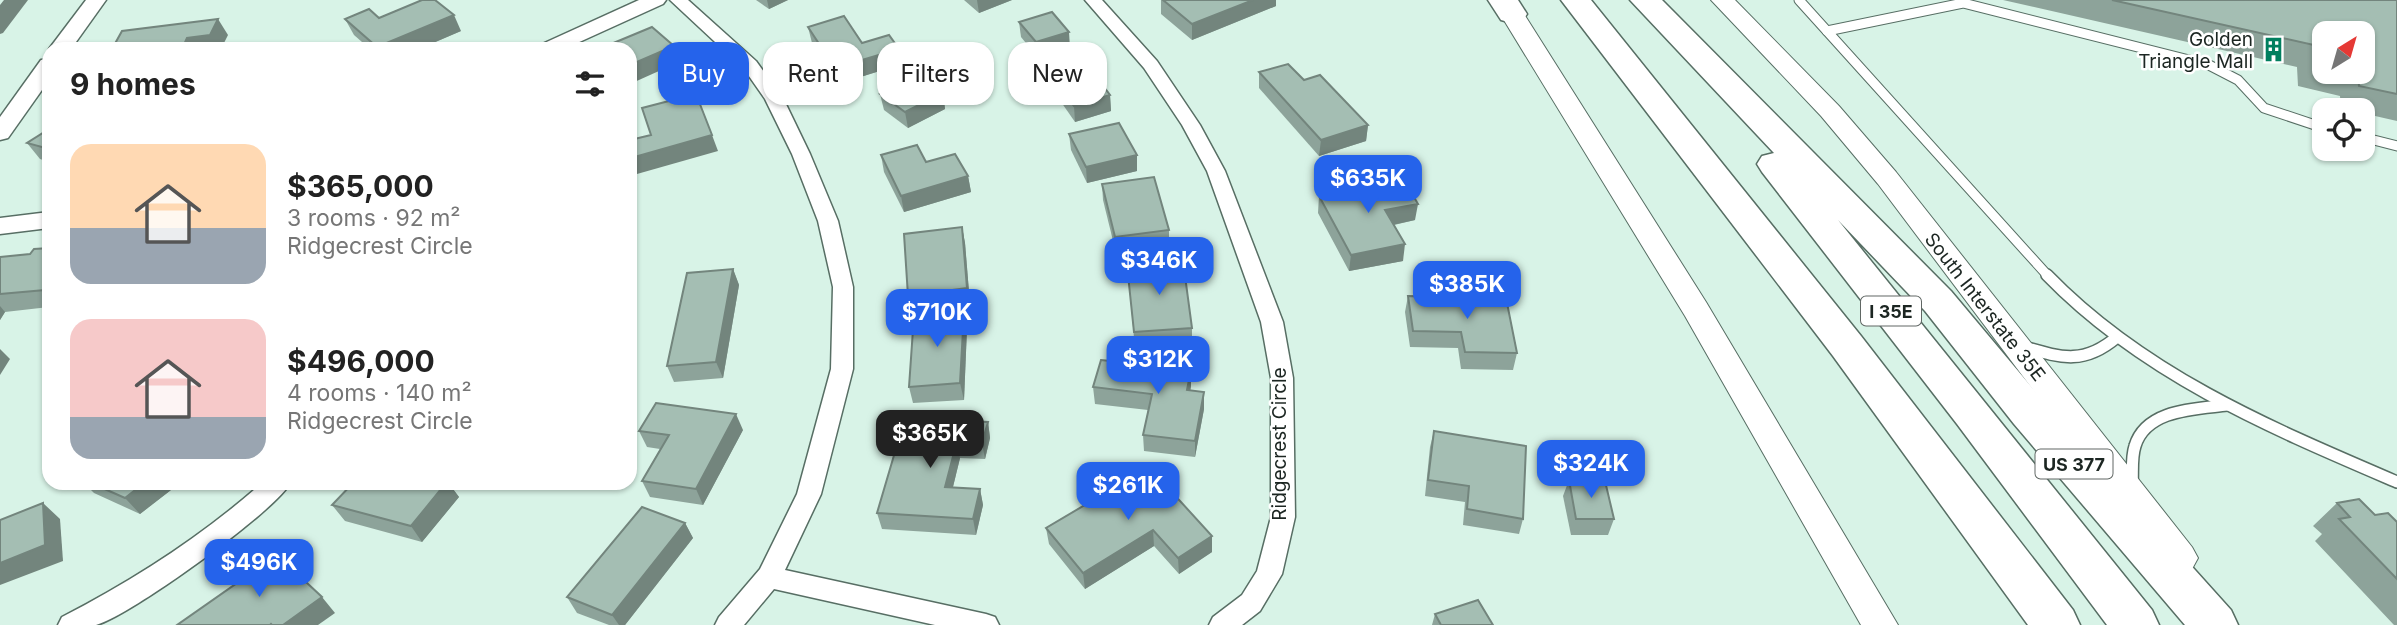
<!DOCTYPE html>
<meta charset="utf-8">
<style>
:root{--surface:#fff;--page:#f2f2f2;--text:#222;--muted:#767676;--accent:#2563eb}
body{margin:0;font-family:Inter,sans-serif;background:var(--page);color:var(--text);height:100vh;display:flex;flex-direction:column;font-size:26px;white-space:nowrap}
*{box-sizing:border-box;margin:0}
p{font-size:23px;color:var(--muted)}
.icon{flex:none;width:38px;height:38px;fill:none;stroke:currentColor;stroke-width:2;stroke-linecap:round;stroke-linejoin:round}
.map{position:relative;flex:1;overflow:hidden}
.drawer{position:absolute;left:42px;top:42px;width:595px;height:448px;display:flex;flex-direction:column;background:var(--surface);border-radius:21px;box-shadow:0 2px 5px #0004}
.drawer>*{flex:none}
.guide{position:absolute;left:658px;top:42px;width:665px;height:63px;display:flex;gap:14px}
.needle{width:46px;rotate:37deg}
.tools{position:absolute;left:2312px;top:21px;display:grid;gap:14px}
.tools a{display:grid;place-items:center;width:63px;height:63px;border-radius:14px;background:var(--surface);box-shadow:0 2px 5px #0004;font-size:35px}
.price{position:absolute;translate:-50% -60px;padding:0 16px;border-radius:14px;background:var(--accent);color:#fff;font-size:23px;line-height:46px;filter:drop-shadow(0 2px 4px #0008)}
.price::after{content:'';position:absolute;left:50%;top:42px;width:21px;height:16px;margin-left:-10px;background:inherit;clip-path:polygon(0 0,100% 0,50% 100%)}
.price.current{background:#222;color:#fff}
ul{padding:0;list-style:none}
li{display:flex;align-items:center;gap:21px;height:175px;padding:0 28px}
li span{display:grid;place-items:center;flex:none;width:196px;height:140px;border-radius:21px;color:#555}
li>.icon{margin-inline-start:auto}
span .icon{width:84px;height:84px;fill:#fffc;stroke-width:1}
li b{font-size:30px}
h2{display:flex;justify-content:space-between;align-items:center;height:84px;padding:0 28px;font-size:30px}
.tag{padding:0 24px;border-radius:21px;background:var(--surface);box-shadow:0 2px 5px #0004;font-size:24px;line-height:63px}
.tag.current{background:var(--accent);color:#fff}
.map>svg:first-child{display:block}
</style>
<div class="map">
<svg width="2397" height="625" viewBox="0 0 2397 625">
<rect width="100%" height="100%" fill="#d8f3e7"/>
<g fill="none" stroke-linecap="round" stroke-linejoin="round">
<defs>
<g id="service-far1">
<path d="M1799,0L2049,277"/>
<path d="M1827,31L1963,3L2209,65L2238,80L2264,108L2324,128"/>
<path d="M2362,137L2397,146"/>
</g>
<g id="service">
<path d="M2047,275C2144,375 2271,428 2397,482"/>
<path d="M2024,347C2062,358 2084,365 2117,337"/>
<path d="M2132,485C2133,472 2131,458 2135,446C2146,409 2196,409 2227,405"/>
</g>
<g id="minor">
<path d="M670,0H688L756,61L783,98L810,154L838,221L853,287V369L821,494L785,570L986,614L995,617L999,625H935L774,589L744,625H715L719,617L760,569L797,494L831,369L833,287L818,221L792,154L765,99L744,69Z"/>
<path d="M1085,0H1102L1157,61L1200,125L1225,171L1283,322L1293,378L1295,517L1282,574L1260,611L1242,625H1209L1213,617L1242,595L1257,571L1271,517V378L1261,322L1207,171L1182,125L1144,68Z"/>
<path d="M262,483H290C276,511 127,618 96,625C85,625 70,625 58,625L62,617C134,580 201,537 262,483Z"/>
</g>
<g id="tertiary">
<path d="M86,0H106L71,49H49Z"/>
<path d="M639,0H666L663,4L564,49H536L540,45Z"/>
<path d="M49,59V80L8,138L0,140V117L41,60Z"/>
<path d="M49,212V228L0,234V218Z"/>
</g>
<g id="secondary">
<path d="M1489,0H1512L1524,14L1706,302L1898,625H1861L1685,316L1502,17Z"/>
<path d="M1711,0H1735L1839,106L1896,172L2192,547L2198,558L2192,569L2180,573L2168,569L1878,184L1821,116Z"/>
</g>
<g id="motorway">
<path d="M1488,0H1518L1527,14L1523,20L1512,23L1501,20Z"/>
<path d="M1561,0H1591L1861,336L2073,610L2080,625H2028L1833,356Z"/>
<path d="M1630,0H1662L1951,291L2044,402L2231,610L2238,625H2185L2014,424L1925,311L1838,220L2152,610L2159,625H2107L1957,424L1762,172L1757,164L1762,156L1774,153Z"/>
</g>
</defs>
<!-- service-far1 casing -->
<use href="#service-far1" stroke="#576e64" stroke-width="11"/>
<!-- service casing -->
<use href="#service" stroke="#576e64" stroke-width="14"/>
<!-- minor casing -->
<use href="#minor" stroke="#576e64" stroke-width="3"/>
<!-- tertiary casing -->
<use href="#tertiary" stroke="#576e64" stroke-width="3"/>
<!-- secondary casing -->
<use href="#secondary" stroke="#576e64" stroke-width="2"/>
<!-- motorway casing -->
<use href="#motorway" stroke="#576e64" stroke-width="3"/>
<!-- service-far1 -->
<use href="#service-far1" stroke="#fff" stroke-width="9"/>
<!-- service -->
<use href="#service" stroke="#fff" stroke-width="11"/>
<!-- minor -->
<use href="#minor" fill="#fff" fill-rule="evenodd"/>
<!-- tertiary -->
<use href="#tertiary" fill="#fff" fill-rule="evenodd"/>
<!-- secondary -->
<use href="#secondary" fill="#fff" fill-rule="evenodd"/>
<!-- motorway -->
<use href="#motorway" fill="#fff" fill-rule="evenodd"/>
</g>
<!-- wall -->
<g fill="#8da39a" fill-rule="evenodd">
<path d="M756,0H788L769,9Z"/>
<path d="M964,0H1012L979,13Z"/>
<path d="M1161,0H1276V6L1192,40L1161,14Z"/>
<path d="M2003,0H2397V121L2362,113V110H2350L2341,108L2340,96L2298,86L2297,67ZM2324,33L2362,72H2324Z"/>
<path d="M379,18L461,31L419,49H370L354,35L345,19Z"/>
<path d="M1019,22L1070,48L1038,58L1021,37Z"/>
<path d="M808,27L862,43L899,49L902,64L838,84L812,43Z"/>
<path d="M1041,60L1110,95L1111,111L1075,122L1043,76Z"/>
<path d="M1259,72L1304,80L1368,125L1366,141L1319,156L1259,88Z"/>
<path d="M943,93L945,109L908,128L884,110L880,94Z"/>
<path d="M49,129V162L40,159L27,143Z"/>
<path d="M1069,134L1137,155V171L1087,183L1071,150Z"/>
<path d="M881,155L968,176L971,192L904,212L884,172Z"/>
<path d="M1102,184L1169,230V246L1116,253L1103,200Z"/>
<path d="M1319,196L1415,220L1394,225L1403,261L1349,271L1318,213Z"/>
<path d="M962,227L965,243L970,304L911,312L908,296Z"/>
<path d="M49,248V307L5,312L0,320V257L30,254Z"/>
<path d="M1127,265L1192,328V344L1135,348Z"/>
<path d="M733,269L739,285L723,378L674,382L667,366Z"/>
<path d="M1408,296L1517,353L1513,370L1461,369L1458,348L1410,347L1405,312Z"/>
<path d="M967,328L964,400L913,403L909,387Z"/>
<path d="M1191,386L1190,391L1204,409L1195,457L1144,451L1143,435L1148,410L1095,404L1093,387Z"/>
<path d="M905,418L988,422L990,438L985,459L960,458L953,487L980,489L983,505L976,535L882,529L877,513Z"/>
<path d="M743,430L703,505L650,497L642,481L660,449L647,447L639,431Z"/>
<path d="M1434,431L1523,519L1519,534L1463,525L1465,502L1425,496L1430,447Z"/>
<path d="M1149,467L1212,552L1179,574L1154,546L1085,589L1049,544L1046,528Z"/>
<path d="M1569,480L1614,519L1608,535H1571L1563,496Z"/>
<path d="M84,483H180L140,514L94,493Z"/>
<path d="M353,483H451L450,485L459,497L422,542L345,521L332,505Z"/>
<path d="M2337,503L2397,522V625H2394L2315,541L2322,534L2313,526Z"/>
<path d="M685,523L693,538L625,625H609L577,613L567,597Z"/>
<path d="M1435,614L1493,625H1432Z"/>
</g>
<!-- shaded-wall -->
<g fill="#73857d">
<path d="M4,0H28L3,33L0,34V5Z"/>
<path d="M767,0H788L769,9Z"/>
<path d="M977,0H1012L979,13Z"/>
<path d="M1253,0H1276V6L1192,40V24Z"/>
<path d="M454,15L461,31L419,49H378L377,47Z"/>
<path d="M218,19L228,35L221,49H182L187,38Z"/>
<path d="M1069,32L1070,48L1038,58L1036,42Z"/>
<path d="M674,46L679,62L630,84V65Z"/>
<path d="M899,49L902,64L838,84L835,68Z"/>
<path d="M943,93L945,109L908,128L905,112Z"/>
<path d="M1110,95L1111,111L1075,122L1074,106Z"/>
<path d="M1368,125L1366,141L1319,156L1321,140Z"/>
<path d="M712,135L718,151L637,174L631,158Z"/>
<path d="M1137,155V171L1087,183L1086,167Z"/>
<path d="M968,176L971,192L904,212L901,196Z"/>
<path d="M1418,204L1415,220L1383,227L1385,210Z"/>
<path d="M962,227L965,243L970,304L967,288Z"/>
<path d="M1405,244L1403,261L1349,271L1351,255Z"/>
<path d="M733,269L739,285L723,378L716,362Z"/>
<path d="M49,284V294L45,290Z"/>
<path d="M0,306L5,312L0,320Z"/>
<path d="M964,312L967,328L964,400L960,383Z"/>
<path d="M0,349L10,359L0,375Z"/>
<path d="M1191,370V386L1187,407V390Z"/>
<path d="M1204,392V409L1195,457V441Z"/>
<path d="M736,414L743,430L703,505L696,489Z"/>
<path d="M988,422L990,438L985,459L982,443Z"/>
<path d="M957,441L960,458L949,503L945,487Z"/>
<path d="M144,483H180L140,514L125,498Z"/>
<path d="M436,483H451L450,485L459,497L422,542L411,526Z"/>
<path d="M980,489L983,505L976,535L973,519Z"/>
<path d="M43,503L60,519L63,561L0,585V563Z"/>
<path d="M685,523L693,538L625,625H619L612,615Z"/>
<path d="M1153,530L1154,546L1085,589L1083,573Z"/>
<path d="M1212,536V552L1179,574L1178,558Z"/>
<path d="M322,597L335,613L318,625H283Z"/>
</g>
<!-- building -->
<g fill="#a4beb3" stroke="#73857d" stroke-width="2">
<path d="M422,0H435L454,15L377,47L345,19L369,9L379,18Z"/>
<path d="M1163,0H1253L1192,24Z"/>
<path d="M2112,0H2397V94L2359,86L2358,73L2352,72H2362V33H2324V65L2315,63L2314,45Z"/>
<path d="M1052,12L1069,32L1036,42L1019,22Z"/>
<path d="M844,16L862,43L889,35L899,49L835,68L808,27Z"/>
<path d="M218,19L210,35L187,38L182,49H112L122,31Z"/>
<path d="M652,27L674,46L630,65V49H599Z"/>
<path d="M1076,50L1110,95L1074,106L1041,60Z"/>
<path d="M1288,64L1304,80L1320,75L1368,125L1321,140L1259,72Z"/>
<path d="M918,75L943,93L905,112L880,94Z"/>
<path d="M696,94L712,135L631,158L630,140L651,135L642,108Z"/>
<path d="M1119,123L1137,155L1086,167L1069,134Z"/>
<path d="M49,129V149L27,143Z"/>
<path d="M917,145L926,162L955,154L968,176L901,196L881,155Z"/>
<path d="M1154,177L1169,230L1115,237L1102,184Z"/>
<path d="M1404,180L1418,204L1385,210L1405,244L1351,255L1319,196Z"/>
<path d="M962,227L967,288L908,296L904,234Z"/>
<path d="M49,248V284L45,290L0,294V257L30,254L34,249Z"/>
<path d="M1183,261L1192,328L1134,332L1127,265Z"/>
<path d="M733,269L716,362L667,366L687,273Z"/>
<path d="M1408,296L1506,298L1517,353L1465,352L1461,332L1413,331Z"/>
<path d="M964,312L960,383L909,387L914,315Z"/>
<path d="M1101,360L1191,370L1187,390L1204,392L1195,441L1143,435L1152,394L1093,387Z"/>
<path d="M656,403L736,414L696,489L642,481L669,435L639,431Z"/>
<path d="M905,418L988,422L982,443L957,441L945,487L980,489L973,519L877,513Z"/>
<path d="M1434,431L1526,446L1523,519L1467,509L1469,486L1428,480Z"/>
<path d="M1149,467L1212,536L1178,558L1153,530L1083,573L1046,528Z"/>
<path d="M1569,480L1605,481L1614,519H1576Z"/>
<path d="M91,483H144L125,498Z"/>
<path d="M353,483H446L411,526L332,505Z"/>
<path d="M2359,499L2375,515L2388,513L2397,522V579L2339,519L2350,517L2337,503Z"/>
<path d="M43,503L45,545L0,563V520Z"/>
<path d="M642,507L685,523L612,615L567,597Z"/>
<path d="M277,555L322,597L283,625H272L271,624L270,625H177Z"/>
<path d="M1478,600L1493,625H1441L1435,614Z"/>
</g>
<!-- icons -->
<defs>
<symbol id="building-bare" viewBox="-9 -9 18 18"><path d="M-4-6H4V6H1V3H-1V6H-4ZM-2.5-4.3h1.7v1.8h-1.7ZM.8-4.3h1.7v1.8H.8ZM-2.5-1h1.7V.8h-1.7ZM.8-1h1.7V.8H.8Z" fill="#017f5f" stroke="#fff" stroke-width="2.5" paint-order="stroke"/></symbol>
</defs>
<g fill-rule="evenodd">
<use href="#building-bare" x="2256" y="32" width="35" height="35"/>
</g>
<g text-anchor="middle" dominant-baseline="central" stroke-width="5" stroke-linejoin="round" paint-order="stroke">
<!-- shield labels -->
<g fill="#fff" stroke="#606764" stroke-width="2">
<rect x="1861" y="296.5" width="60" height="29" rx="5"/>
<rect x="2035.5" y="449.5" width="77" height="29" rx="5"/>
</g>
<g font-size="18" font-weight="bold" fill="#1c2622">
<text x="1891" y="311">I 35E</text>
<text x="2074" y="464">US 377</text>
</g>
<!-- poi labels -->
<g font-size="19" fill="#1c2622" stroke="#fff" text-anchor="end">
<text x="2253" y="39">Golden<tspan x="2253" dy="22">Triangle Mall</tspan></text>
</g>
<!-- street labels -->
<g font-size="19" fill="#1c2622" stroke="#fff">
<text transform="translate(1985 307) rotate(52)">South Interstate 35E</text>
<text transform="translate(1279 444) rotate(-90)">Ridgecrest Circle</text>
</g>
</g>
</svg>
<div class="tools">
<a><svg class="needle" viewBox="-14 -14 28 28"><path d="M0-13l5 13h-10z" fill="#e53935"/><path d="M0 13l5-13h-10z" fill="#767676"/></svg></a>
<a><svg class="icon" aria-label="locate" viewBox="0 0 24 24"><circle cx="12" cy="12" r="6"/><path d="M12 2v4M12 18v4M2 12h4M18 12h4"/></svg></a>
</div>
<b class="price" style="left:1368px;top:215px">$635K</b>
<b class="price" style="left:1159px;top:297px">$346K</b>
<b class="price" style="left:1467px;top:321px">$385K</b>
<b class="price" style="left:937px;top:349px">$710K</b>
<b class="price" style="left:1158px;top:396px">$312K</b>
<b class="price current" style="left:930px;top:470px">$365K</b>
<b class="price" style="left:1591px;top:500px">$324K</b>
<b class="price" style="left:1128px;top:522px">$261K</b>
<b class="price" style="left:259px;top:599px">$496K</b>
<div class="guide">
<a class="tag current">Buy</a>
<a class="tag">Rent</a>
<a class="tag">Filters</a>
<a class="tag">New</a>
</div>
<section class="drawer">
<h2>9 homes<svg class="icon" aria-label="filters" viewBox="0 0 24 24"><path d="M4 7h16M4 17h16"/><circle cx="9" cy="7" r="2"/><circle cx="15" cy="17" r="2"/></svg></h2>
<ul>
<li><span style="background:linear-gradient(#ffd9b3 60%,#9aa5b1 0)"><svg class="icon" aria-label="home" viewBox="0 0 24 24"><path d="M3 11l9-7 9 7M6 9v11h12V9"/></svg></span><div><b>$365,000</b><p>3 rooms · 92 m²</p><p>Ridgecrest Circle</p></div></li>
<li><span style="background:linear-gradient(#f6c9c9 70%,#9aa5b1 0)"><svg class="icon" aria-label="home" viewBox="0 0 24 24"><path d="M3 11l9-7 9 7M6 9v11h12V9"/></svg></span><div><b>$496,000</b><p>4 rooms · 140 m²</p><p>Ridgecrest Circle</p></div></li>
</ul>
</section>
</div>
